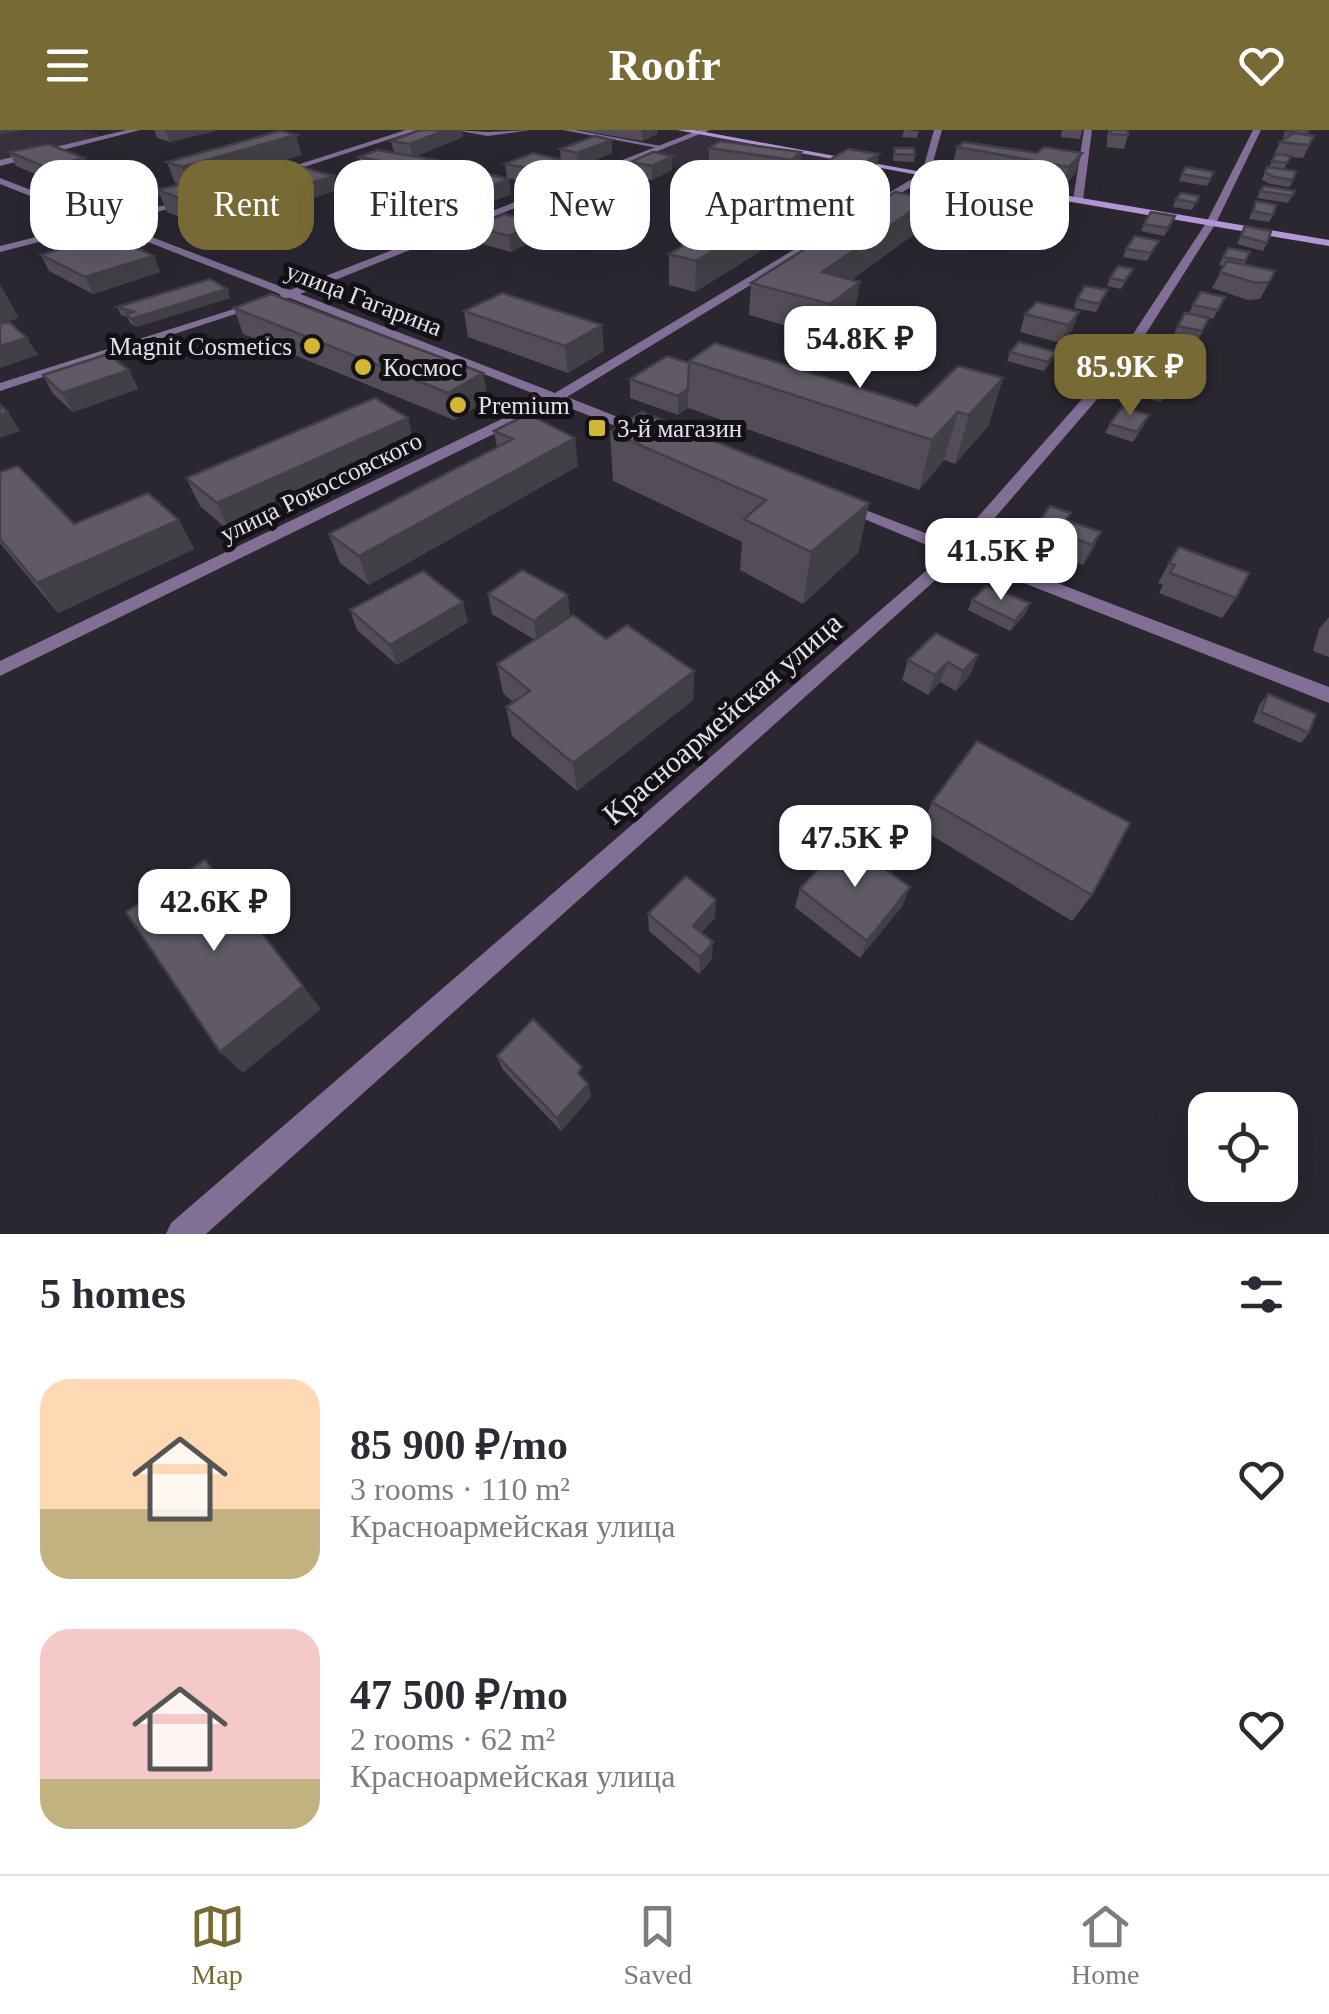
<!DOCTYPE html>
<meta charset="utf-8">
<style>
:root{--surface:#fff;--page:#f7f7f7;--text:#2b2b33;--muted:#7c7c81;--line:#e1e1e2;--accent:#776a34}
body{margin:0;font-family:Georgia,serif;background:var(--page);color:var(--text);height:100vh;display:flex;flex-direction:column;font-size:38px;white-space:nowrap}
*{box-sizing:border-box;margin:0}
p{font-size:32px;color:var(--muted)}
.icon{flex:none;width:55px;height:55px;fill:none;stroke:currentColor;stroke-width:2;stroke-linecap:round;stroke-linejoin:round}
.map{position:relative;height:1104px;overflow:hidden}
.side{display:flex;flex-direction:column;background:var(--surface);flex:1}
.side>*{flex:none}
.hud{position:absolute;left:30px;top:30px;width:1270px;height:90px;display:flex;gap:20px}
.fabs{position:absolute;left:1188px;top:962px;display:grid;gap:20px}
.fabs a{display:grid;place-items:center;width:110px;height:110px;border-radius:20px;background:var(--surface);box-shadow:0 10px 40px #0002;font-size:50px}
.price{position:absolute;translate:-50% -85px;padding:0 22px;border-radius:20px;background:#fff;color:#222;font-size:32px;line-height:65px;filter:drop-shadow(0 2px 5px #0008)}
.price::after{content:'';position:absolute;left:50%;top:60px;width:30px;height:22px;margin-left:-15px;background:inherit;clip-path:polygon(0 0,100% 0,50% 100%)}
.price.on{background:var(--accent);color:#fff}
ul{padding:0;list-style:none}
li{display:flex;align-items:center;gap:30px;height:250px;padding:0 40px}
li span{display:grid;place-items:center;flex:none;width:280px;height:200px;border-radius:30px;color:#555}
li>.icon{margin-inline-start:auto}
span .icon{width:120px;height:120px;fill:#fffc;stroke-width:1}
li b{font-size:42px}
h2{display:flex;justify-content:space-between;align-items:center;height:120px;padding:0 40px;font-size:42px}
.chip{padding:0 35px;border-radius:30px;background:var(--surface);box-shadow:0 10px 40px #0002;font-size:35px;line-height:90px}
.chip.on{background:var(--accent);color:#fff}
header{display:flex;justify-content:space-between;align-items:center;height:130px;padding:0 40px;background:var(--accent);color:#fff;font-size:45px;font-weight:700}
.tabs{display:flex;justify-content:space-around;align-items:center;height:140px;border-top:2px solid var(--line);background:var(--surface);font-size:28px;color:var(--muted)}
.tabs a{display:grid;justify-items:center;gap:5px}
.tabs .on{color:var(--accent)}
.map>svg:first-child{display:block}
</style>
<header><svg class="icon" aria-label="menu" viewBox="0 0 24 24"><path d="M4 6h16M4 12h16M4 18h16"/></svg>Roofr<svg class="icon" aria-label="heart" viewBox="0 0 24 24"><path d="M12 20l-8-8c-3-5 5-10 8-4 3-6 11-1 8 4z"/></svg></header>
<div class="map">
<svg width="1329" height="1104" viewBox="0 0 1329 1104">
<rect width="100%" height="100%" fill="#2b2731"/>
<!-- built -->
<g fill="#362f3d">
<path d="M0,0H81L105,7L0,32Z"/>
<path d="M699,3L836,29L778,58L635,29Z"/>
</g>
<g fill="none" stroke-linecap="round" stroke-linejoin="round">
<!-- lane -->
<g fill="#816f96" fill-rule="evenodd">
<path d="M454,0L488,2L531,0L488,6Z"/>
<path d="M563,0H575L666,17L663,19Z"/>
</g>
<!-- street -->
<g fill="#816f96" fill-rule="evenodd">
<path d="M127,0H140L0,36V30Z"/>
<path d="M406,0H418L218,65L210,63Z"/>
<path d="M699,0H710L300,164L555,263L922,43L934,0H942L929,46L567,267L651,300V306H641L557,273L0,546V531L545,268L290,168H281L280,164L105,95L0,122V116L96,92L0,54V48L106,89L191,69V73L115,93L290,160Z"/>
<path d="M1084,0H1092L1083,70L1078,73L1073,70Z"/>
<path d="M1253,0H1261L1216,93L1124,238L968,419L1329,557V573L960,428L206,1104H166L171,1093L942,427L946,423L833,376L841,371L847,373L954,414L1114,233L1206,93Z"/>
<path d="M253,173L263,175L0,261V253Z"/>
</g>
<!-- secondary -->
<g fill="#b396d5" fill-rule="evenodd">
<path d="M677,0H694L949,47L945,50Z"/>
<path d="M1022,58L1329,110V116L1019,63Z"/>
</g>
</g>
<!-- wall -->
<g fill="#524d57">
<path d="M154,0H215V1L170,12L157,8Z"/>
<path d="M420,0H462L463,7L416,26L436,30L439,44L421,52L362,41L359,27L394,22L391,11Z"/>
<path d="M578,0H657V4L642,11Z"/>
<path d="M904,0L919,1L917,8L902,7Z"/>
<path d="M1062,0H1082V2L1080,9L1061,7Z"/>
<path d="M1109,0H1128V5L1124,19L1107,17V6Z"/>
<path d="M1285,0H1304L1306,4L1314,6L1303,28L1290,27L1284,39L1293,50L1290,57L1270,54L1262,50L1267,37H1269L1275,26H1273L1280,12L1283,9Z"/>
<path d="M296,5L301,25L219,49L277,89L226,105L167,82L158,60L180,54L175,53L167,32Z"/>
<path d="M994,16L1037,23L1044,17L1076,43L1062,58L1048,56L1042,75L1015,95L947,81L948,74L929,70L923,98L851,150L860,152L854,184L825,207L749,185L751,153L914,66L918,46H973L977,42L952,38L957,17Z"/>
<path d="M709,18L801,22L800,36L791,44L709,32Z"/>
<path d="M894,18L915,25L914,32L893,31Z"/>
<path d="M560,19L612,23L578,37L561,33Z"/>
<path d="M9,22L84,28L89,39L154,50L160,65L121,76L77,58L71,46L52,51L16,36Z"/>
<path d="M631,32L672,40L652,50L632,46Z"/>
<path d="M505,34L559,43L532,54L507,48Z"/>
<path d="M1214,42L1207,56L1179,51L1182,44Z"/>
<path d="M258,48L337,60L299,73L263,62Z"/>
<path d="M875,50L695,162L669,155V124Z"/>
<path d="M584,52L636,61L611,73L585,67Z"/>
<path d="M453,54L511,64L481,76L455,69Z"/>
<path d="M1260,61H1295L1288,73L1257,68Z"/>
<path d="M1199,66L1192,80L1173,77L1176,69Z"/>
<path d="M456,69L458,84L427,97L396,88L392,72Z"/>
<path d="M1256,71L1273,85L1269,92L1249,89Z"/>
<path d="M533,74L591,84L567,97L534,89Z"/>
<path d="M538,92L539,108L511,122L478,113L476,97Z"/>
<path d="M1144,94H1172L1164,106L1141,101Z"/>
<path d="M1245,96L1267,113L1263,121L1237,114Z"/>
<path d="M1159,111L1147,131L1123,127L1126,119Z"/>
<path d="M1250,122L1244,135L1275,141L1260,169L1248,170L1212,158L1224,136L1219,135L1223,127Z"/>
<path d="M41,125L160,142L93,164L49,141Z"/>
<path d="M1133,139L1121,159L1107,156L1110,148Z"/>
<path d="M227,159L230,168L136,197L130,193L127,187L121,185L117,177Z"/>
<path d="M1108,160L1096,182L1074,178L1077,169Z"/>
<path d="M1225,167L1213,189L1209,188L1198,210L1174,204L1178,196L1189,183L1193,175Z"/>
<path d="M234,178L483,243L488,270L454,290L243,204Z"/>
<path d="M464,181L604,221L568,243L468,207Z"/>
<path d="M1079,182L1072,200L1061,213L1020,202L1025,184Z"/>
<path d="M1010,222L1052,231L1044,241L1007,231Z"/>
<path d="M1154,223H1193L1182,241L1150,232Z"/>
<path d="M689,231L917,276L1003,248L988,296L955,334L944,330L919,360L688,278L678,285L630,268V249L689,233Z"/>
<path d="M129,240L138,259L73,282L53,264L43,245Z"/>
<path d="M1175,249L1161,272L1130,263L1134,254Z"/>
<path d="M408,288L414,315L230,402L200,376L186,348Z"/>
<path d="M1110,294L1144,295L1133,312L1105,303Z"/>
<path d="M494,301L578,336L369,455L340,433L329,404L497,317Z"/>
<path d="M610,302L869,373L858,423L803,474L740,440L742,412L613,351Z"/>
<path d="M0,342L74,394L179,390L194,419L58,483L0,413Z"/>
<path d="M1068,390L1101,402L1083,435L1029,415L1037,395Z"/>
<path d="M1169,433L1236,468L1222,488L1159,463L1163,455L1158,453Z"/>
<path d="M488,464L570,485L560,493L694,541L693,570L577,661L512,606L506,577L513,572L503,563L497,534L535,510L492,484Z"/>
<path d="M972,470L1030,473L1026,483L1010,501L968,480Z"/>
<path d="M350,480L468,492L397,535L357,500Z"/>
<path d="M1329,487V527L1313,521L1319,499Z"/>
<path d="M978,525L970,545L956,561L940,552L928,565L902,550L908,530Z"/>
<path d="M1268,564L1309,603L1301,613L1253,592L1260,574Z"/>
<path d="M932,672L1092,765L1072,791L921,699Z"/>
<path d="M800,759L903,775L860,828L795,777Z"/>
<path d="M648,784L715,788L701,802L712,829L699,844L649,801Z"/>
<path d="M497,926L585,950L588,954L591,967L561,1001L503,940Z"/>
</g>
<!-- shaded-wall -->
<g fill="#423f47">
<path d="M0,0H24L0,5Z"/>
<path d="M165,0H215V1L170,12Z"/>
<path d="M446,0H462L463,7L413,28L410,14Z"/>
<path d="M642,0H657V4L642,11Z"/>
<path d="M296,5L301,25L190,57L182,37Z"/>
<path d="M612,10V23L578,37L577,23Z"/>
<path d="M801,22L800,36L791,44L792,30Z"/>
<path d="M1082,23L1076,43L1062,58L1069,37Z"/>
<path d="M879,24L875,50L695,162L696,131Z"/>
<path d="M672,26V40L652,50V36Z"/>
<path d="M84,28L90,42L70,44L71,46L52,51L45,37Z"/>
<path d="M558,29L559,43L532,54L531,39Z"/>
<path d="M436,30L439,44L421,52L418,38Z"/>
<path d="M334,46L337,60L299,73L294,58Z"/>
<path d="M636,47V61L611,73L610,58Z"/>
<path d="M509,49L511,64L481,76L479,61Z"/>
<path d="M154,50L160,65L121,76L115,61Z"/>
<path d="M1049,54L1042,75L1015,95L1021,72Z"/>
<path d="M270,67L277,89L226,105L218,83Z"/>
<path d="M456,69L458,84L427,97L424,81Z"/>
<path d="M590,69L591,84L567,97L565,81Z"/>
<path d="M929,69L923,98L820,172L822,142Z"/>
<path d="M538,92L539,108L511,122L509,106Z"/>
<path d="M154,126L160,142L93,164L85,147Z"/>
<path d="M860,152L854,184L825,207L830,174Z"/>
<path d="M0,154L19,188L0,194Z"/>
<path d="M227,159L230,168L136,197L131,189Z"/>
<path d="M1079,182L1072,200L1061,213L1068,195Z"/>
<path d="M602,195L604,221L568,243L565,216Z"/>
<path d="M27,208L38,225L0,238V216Z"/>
<path d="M1056,222L1052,231L1044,241L1048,232Z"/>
<path d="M129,240L138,259L73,282L62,263Z"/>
<path d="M483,243L488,270L454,290L448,263Z"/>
<path d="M1003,248L988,296L955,334L969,285Z"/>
<path d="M688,259V278L678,285V266Z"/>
<path d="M8,282L20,301L0,308V285Z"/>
<path d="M958,282L944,330L919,360L932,310Z"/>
<path d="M408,288L414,315L230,402L217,373Z"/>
<path d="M575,308L578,336L369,455L359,426Z"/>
<path d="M869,373L858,423L803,474L811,422Z"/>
<path d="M179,390L194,419L58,483L37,453Z"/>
<path d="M1101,402L1092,422L1083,435L1092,415Z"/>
<path d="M568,465L570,485L537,511L534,491Z"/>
<path d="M463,472L468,492L397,535L390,515Z"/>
<path d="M1030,473L1026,483L1010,501L1015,491Z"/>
<path d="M978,525L970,545L956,561L963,541Z"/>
<path d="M948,532L940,552L928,565L935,545Z"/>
<path d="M694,541L693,570L577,661L573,633Z"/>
<path d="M910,757L903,775L860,828L867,811Z"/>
<path d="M716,770L715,788L692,813L693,796Z"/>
<path d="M713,812L712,829L699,844L700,827Z"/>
<path d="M303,856L321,879L243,943L220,922Z"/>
<path d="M588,954L591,967L561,1001L557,988Z"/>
</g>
<!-- building -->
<g fill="#5f5a65" stroke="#423f47" stroke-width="2.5">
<path d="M420,0H446L410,14L391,11Z"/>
<path d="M1111,0H1128V5L1111,4Z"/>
<path d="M1286,0H1304L1309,1L1306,4L1286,2Z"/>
<path d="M280,1L296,5L182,37L167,32Z"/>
<path d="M1294,3L1314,6L1309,15L1280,12Z"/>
<path d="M595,6L612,10L577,23L560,19Z"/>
<path d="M720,11L801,22L792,30L709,18Z"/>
<path d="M964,12L1037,23L1044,17L1082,23L1069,37L957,17Z"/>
<path d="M48,14L84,28L45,37L9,22Z"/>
<path d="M894,18H914L915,25L895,24Z"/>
<path d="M848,19L879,24L696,131L669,124Z"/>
<path d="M377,20L436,30L418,38L359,27Z"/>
<path d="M653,22L672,26L652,36L631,32Z"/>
<path d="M533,23L558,29L531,39L505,34Z"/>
<path d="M1276,24L1291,26L1287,33L1272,31Z"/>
<path d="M109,34L154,50L115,61L70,44Z"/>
<path d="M934,35H945L973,46L979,41L1049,54L1021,72L952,59L962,54L918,46Z"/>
<path d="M298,36L334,46L294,58L258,48Z"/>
<path d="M1186,37L1214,42L1210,49L1182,44Z"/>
<path d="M1267,37L1296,41L1293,50L1274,47L1265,42Z"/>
<path d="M610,41L636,47L610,58L584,52Z"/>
<path d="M483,43L509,49L479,61L453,54Z"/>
<path d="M210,46L270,67L218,83L158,60Z"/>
<path d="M1264,56L1295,61L1292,66L1260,61Z"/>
<path d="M424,61L456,69L424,81L392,72Z"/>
<path d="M558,62L590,69L565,81L533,74Z"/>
<path d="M895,62L929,69L822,142L860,152L830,174L751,153Z"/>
<path d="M1181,63L1199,66L1196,73L1176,69Z"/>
<path d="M1256,71L1276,75L1273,85L1253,81Z"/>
<path d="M1151,82L1175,86L1168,98L1144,94Z"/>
<path d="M504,84L538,92L509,106L476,97Z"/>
<path d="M1245,96L1271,101L1267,113L1241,106Z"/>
<path d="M108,105L154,126L85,147L41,125Z"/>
<path d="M1135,106L1159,111L1151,123L1126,119Z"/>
<path d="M1228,118L1250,122L1245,131L1223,127Z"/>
<path d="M1227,131L1275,141L1269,152L1256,153L1220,142Z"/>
<path d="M1118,136L1133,139L1125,151L1110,148Z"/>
<path d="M210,149L227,159L131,189L126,184L134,182L117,177Z"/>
<path d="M1085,156L1108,160L1099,174L1077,169Z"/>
<path d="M1201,162L1225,167L1218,180L1193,175Z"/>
<path d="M502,163L602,195L565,216L464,181Z"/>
<path d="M271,164L483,243L448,263L234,178Z"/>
<path d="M1037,172L1079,182L1068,195L1025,184Z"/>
<path d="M1185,183L1209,188L1202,201L1178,196Z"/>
<path d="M9,192L27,208L0,216V194Z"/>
<path d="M1019,212L1056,222L1048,232L1010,222Z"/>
<path d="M715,213L917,276L958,236L1003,248L969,285L958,282L932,310L689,231Z"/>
<path d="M1161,214L1193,223L1186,232L1154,223Z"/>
<path d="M108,224L129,240L62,263L43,245Z"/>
<path d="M667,226L689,233L688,259L678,266L630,249Z"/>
<path d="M1145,241L1175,249L1165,263L1134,254Z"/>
<path d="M375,268L408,288L217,373L186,348Z"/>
<path d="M0,275L8,282L0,285Z"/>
<path d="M1122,277L1149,285L1137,302L1110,294Z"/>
<path d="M642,282L869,373L811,422L744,389L766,370L610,302Z"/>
<path d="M528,284L575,308L359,426L329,404L513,309L494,301Z"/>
<path d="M18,336L74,394L148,363L179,390L37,453L0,409V342Z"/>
<path d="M1050,376L1071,383L1066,390L1101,402L1092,415L1037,395Z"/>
<path d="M1179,417L1249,443L1236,468L1170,443L1175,435L1169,433Z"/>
<path d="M522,440L568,465L534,491L488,464Z"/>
<path d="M423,441L463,472L390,515L350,480Z"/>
<path d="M986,456L1030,473L1015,491L972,470Z"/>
<path d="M573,485L606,509L627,495L694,541L573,633L506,577L530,561L497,534Z"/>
<path d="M936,503L978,525L963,541L948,532L935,545L908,530Z"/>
<path d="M1268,564L1316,584L1309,603L1261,582Z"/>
<path d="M977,611L1130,693L1092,765L932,672Z"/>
<path d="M844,710L910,757L867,811L800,759Z"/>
<path d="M205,730L303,856L220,922L126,782Z"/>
<path d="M686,746L716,770L693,796L713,812L700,827L648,784Z"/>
<path d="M533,889L582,937L578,943L588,954L557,988L497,926Z"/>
</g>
<!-- markers -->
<g fill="#d4b635" stroke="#131115" stroke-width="4">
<circle cx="312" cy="216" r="10"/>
<circle cx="363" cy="237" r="10"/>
<circle cx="458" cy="275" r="10"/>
<rect x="587" y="288" width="20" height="20" rx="5"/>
</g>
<g text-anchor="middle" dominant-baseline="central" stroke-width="10" stroke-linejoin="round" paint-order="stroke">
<!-- far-street labels -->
<g font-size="25" fill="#e4e1e8" stroke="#131115">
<text transform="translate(364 169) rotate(21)">улица Гагарина</text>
<text transform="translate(321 357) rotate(-26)">улица Рокоссовского</text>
</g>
<!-- far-poi labels -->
<g font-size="25" fill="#e4e1e8" stroke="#131115" text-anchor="start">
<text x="292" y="216" text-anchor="end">Magnit Cosmetics</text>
<text x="383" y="237">Космос</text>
<text x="478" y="275">Premium</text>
<text x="617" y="298">3-й магазин</text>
</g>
<!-- street labels -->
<g font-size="30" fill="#e4e1e8" stroke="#131115">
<text transform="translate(722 588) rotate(-41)">Красноармейская улица</text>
</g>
</g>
</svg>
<div class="fabs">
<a><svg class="icon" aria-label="locate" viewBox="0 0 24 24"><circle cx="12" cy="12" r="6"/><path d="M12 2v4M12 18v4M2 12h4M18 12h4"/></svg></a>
</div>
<b class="price" style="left:860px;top:261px">54.8K ₽</b>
<b class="price on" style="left:1130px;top:289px">85.9K ₽</b>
<b class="price" style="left:1001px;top:473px">41.5K ₽</b>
<b class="price" style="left:855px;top:760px">47.5K ₽</b>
<b class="price" style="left:214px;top:824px">42.6K ₽</b>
<div class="hud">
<a class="chip">Buy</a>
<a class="chip on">Rent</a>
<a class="chip">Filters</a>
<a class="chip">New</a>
<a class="chip">Apartment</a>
<a class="chip">House</a>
</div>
</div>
<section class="side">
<h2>5 homes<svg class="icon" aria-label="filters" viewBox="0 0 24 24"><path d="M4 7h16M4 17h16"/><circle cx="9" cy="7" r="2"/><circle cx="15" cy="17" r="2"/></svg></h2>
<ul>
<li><span style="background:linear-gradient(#ffd9b3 65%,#c2b280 0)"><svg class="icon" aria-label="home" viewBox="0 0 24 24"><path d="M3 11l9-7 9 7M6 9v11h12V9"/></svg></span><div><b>85 900 ₽/mo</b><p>3 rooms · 110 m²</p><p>Красноармейская улица</p></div><svg class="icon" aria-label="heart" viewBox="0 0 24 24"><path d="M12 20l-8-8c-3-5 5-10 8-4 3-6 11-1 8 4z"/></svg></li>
<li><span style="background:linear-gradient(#f6c9c9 75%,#c2b280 0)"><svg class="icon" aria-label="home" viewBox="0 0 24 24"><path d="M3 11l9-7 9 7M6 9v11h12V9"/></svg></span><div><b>47 500 ₽/mo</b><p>2 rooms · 62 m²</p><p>Красноармейская улица</p></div><svg class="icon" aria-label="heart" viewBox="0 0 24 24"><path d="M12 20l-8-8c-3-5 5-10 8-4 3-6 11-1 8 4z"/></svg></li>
</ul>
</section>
<nav class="tabs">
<a class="on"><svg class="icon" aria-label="map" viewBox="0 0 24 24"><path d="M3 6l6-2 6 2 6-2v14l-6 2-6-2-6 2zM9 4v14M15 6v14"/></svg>Map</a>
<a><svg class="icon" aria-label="saved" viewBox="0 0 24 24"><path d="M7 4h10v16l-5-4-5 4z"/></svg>Saved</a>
<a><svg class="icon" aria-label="home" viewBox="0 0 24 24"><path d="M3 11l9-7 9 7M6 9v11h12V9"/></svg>Home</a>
</nav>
